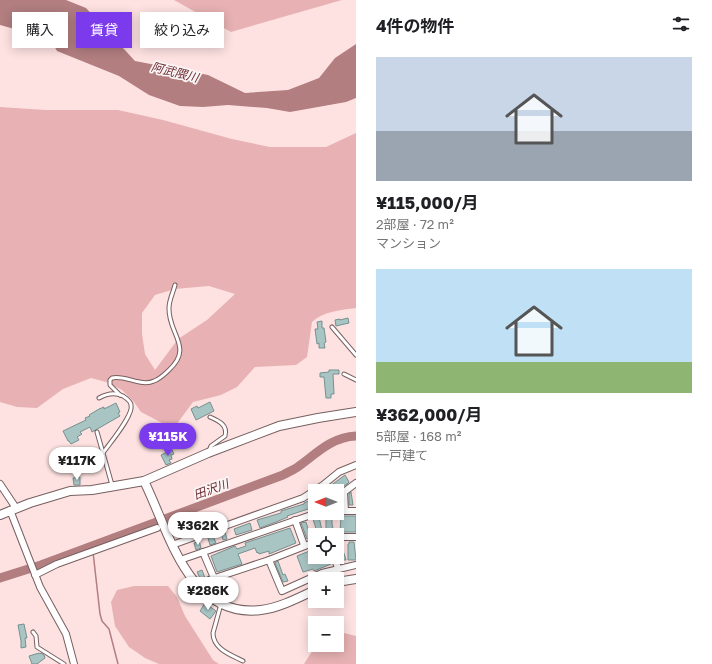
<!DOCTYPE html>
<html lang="ja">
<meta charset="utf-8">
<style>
:root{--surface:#fff;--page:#f6f6f6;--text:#202124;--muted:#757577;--accent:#7c3aed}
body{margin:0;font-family:"Golos Text","Noto Sans JP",sans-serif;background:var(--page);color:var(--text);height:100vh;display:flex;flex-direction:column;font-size:15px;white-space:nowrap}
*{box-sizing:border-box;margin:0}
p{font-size:13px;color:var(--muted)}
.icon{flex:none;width:22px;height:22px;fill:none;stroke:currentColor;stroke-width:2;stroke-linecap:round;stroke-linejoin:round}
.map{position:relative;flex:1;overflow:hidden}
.drawer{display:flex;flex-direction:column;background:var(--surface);width:356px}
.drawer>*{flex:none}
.hud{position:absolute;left:12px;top:12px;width:284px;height:36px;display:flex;gap:8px}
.needle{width:26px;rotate:270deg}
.buttons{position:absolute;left:308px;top:484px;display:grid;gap:8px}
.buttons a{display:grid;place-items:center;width:36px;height:36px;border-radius:0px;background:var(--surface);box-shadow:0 2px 10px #0003;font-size:20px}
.price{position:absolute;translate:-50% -34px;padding:0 9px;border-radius:14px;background:#fff;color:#222;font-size:13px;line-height:26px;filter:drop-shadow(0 1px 2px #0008)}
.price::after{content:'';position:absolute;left:50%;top:24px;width:12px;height:9px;margin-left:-6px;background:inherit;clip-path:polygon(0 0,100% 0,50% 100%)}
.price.selected{background:var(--accent);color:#fff}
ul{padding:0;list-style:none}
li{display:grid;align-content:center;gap:8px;height:212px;padding:0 20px}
li span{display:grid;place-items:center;height:124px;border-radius:0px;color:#555}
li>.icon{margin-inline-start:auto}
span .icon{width:72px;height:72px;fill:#fffc;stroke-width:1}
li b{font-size:17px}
h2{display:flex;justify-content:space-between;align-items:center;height:48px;padding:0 20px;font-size:17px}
.chip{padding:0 14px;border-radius:0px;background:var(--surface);box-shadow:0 2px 10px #0003;font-size:14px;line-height:36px}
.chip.selected{background:var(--accent);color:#fff}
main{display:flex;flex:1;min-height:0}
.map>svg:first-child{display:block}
</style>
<main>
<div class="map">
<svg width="356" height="664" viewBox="0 0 356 664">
<rect width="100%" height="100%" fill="#fee2e2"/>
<!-- green -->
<g fill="#e8b2b4" fill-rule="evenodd">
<path d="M174,0H342L231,32Z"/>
<path d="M0,107L46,110H118L163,120L232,139L270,147H326L356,133V308C341,310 324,311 312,322L307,357L296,365L255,367L237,387L221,395L193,402L176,425L164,424L141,412L134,402L122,390L106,382L91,378L63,389L37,408L17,407L0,402ZM209,286L235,294L207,320L178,339L155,370L145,354L142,334V313L155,295L175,289Z"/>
<path d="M134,586H168L177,597L185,616L213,660L219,664H159L145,658L129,647L115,626L111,602L117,590Z"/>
<path d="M344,633L356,636V664H304L316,645H337V635Z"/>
</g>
<!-- water -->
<path fill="#b27e80" d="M0,0H66L86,8L135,61L208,75L245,93L288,90L319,78L335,58L356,44V98L346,102L290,112L267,108L228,105L203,107L180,106L149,95L119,76L57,51L45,30L29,33L0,25Z"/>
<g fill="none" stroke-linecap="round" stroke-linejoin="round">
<!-- stream -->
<path stroke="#b27e80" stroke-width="1.5" d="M93,552L100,614L102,621L109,629L118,664"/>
<!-- river -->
<path stroke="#b27e80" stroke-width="9" d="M0,578L41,565L283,475C288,472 294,470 299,466C317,453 332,437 356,436"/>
</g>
<!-- building -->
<g fill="#a8c5c4" stroke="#759190">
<path d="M348,318L349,323L336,326L335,320L340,319V320Z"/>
<path d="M322,321V328H324L326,342L324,343L325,348H319V343L317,344L315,329H318L317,322Z"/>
<path d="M329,370H339V374H333L334,394H331V398H326L324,377H320V373L329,372Z"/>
<path d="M210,402L214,411L196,420L191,409L197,406L198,408Z"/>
<path d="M116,403L120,412L118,413L120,416L92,432L90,427L80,432L82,434L77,437L79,440L71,444L69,441H68L63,431L86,420L85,418L90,416L89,415L99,409L104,407V409Z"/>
<path d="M172,450L174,454L171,455L172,459L169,460L171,463L166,465L161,455Z"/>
<path d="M345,475L349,482L347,484L337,491H327L326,489Z"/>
<path d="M80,477V485H74L73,478Z"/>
<path d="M351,492L353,505H349V494Z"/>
<path d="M311,500L312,505H311V508L287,516L288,517L276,522L260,528L257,520L281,513V511L304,504V503Z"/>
<path d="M326,515H332V524L334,533L326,535Z"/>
<path d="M341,516H356V532H340Z"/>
<path d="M319,517L323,535H318L313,519Z"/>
<path d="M306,522L310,535V538L307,539L301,523Z"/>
<path d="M250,523L252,530L236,535L234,529Z"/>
<path d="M290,528L296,543L269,554V551L259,554L258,552L257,553L255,548L238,554L242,564L217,572L211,556L235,546L237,549L246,546L245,543Z"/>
<path d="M225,532L227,539L223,540L221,533Z"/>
<path d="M213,536L216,543L210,545L208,538Z"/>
<path d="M199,541L201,548L196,550L194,543Z"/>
<path d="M349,542H354L356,560H348V544H349Z"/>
<path d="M340,544H341L346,560H341L338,555V552H340Z"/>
<path d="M312,550L316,559L328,557L331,564L314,571L313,569L303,572L297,556Z"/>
<path d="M278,561L283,575L285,574L288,581L283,582L275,563Z"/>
<path d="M202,570L205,578L201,580L197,572Z"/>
<path d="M205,603L216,611L210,619L200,611Z"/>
<path d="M24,624L27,638H25L26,647L21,648V641L18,625Z"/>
<path d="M39,653L40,654L41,653L44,655L45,658L37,664H32L29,656Z"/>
</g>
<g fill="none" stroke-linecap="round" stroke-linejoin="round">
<defs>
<g id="lane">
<path d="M332,327L356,355"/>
<path d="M344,374L356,380"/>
<path d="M120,395L110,385V380L112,378C126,375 141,387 154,381C160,379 165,374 169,370C194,347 168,334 169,308C169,300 173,293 175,285"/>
<path d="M99,398C106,394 115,392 123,396C126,398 131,402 131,405C134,415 109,444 103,453"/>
<path d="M97,432L112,485"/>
<path d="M209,451L211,446L225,436C228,425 219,421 210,417"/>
<path d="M221,604L213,633C213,649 231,655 243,661"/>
<path d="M33,632L36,636L37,647L64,664"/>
</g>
<g id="street">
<path d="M0,484L16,508"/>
<path d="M10,510L40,587L66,634L74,664"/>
<path d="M337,511H356"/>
<path d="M345,511L344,492L356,483"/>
<path d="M295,520L304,545"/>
<path d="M337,537H356"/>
<path d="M172,545L303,498L323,485L339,472L356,465"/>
<path d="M203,552L214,578"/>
<path d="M334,557L338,568"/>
<path d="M180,560L317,513"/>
<path d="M269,560L282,591L322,573L356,565"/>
<path d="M35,575L57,564L157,528"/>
<path d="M198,587L209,580L269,560L315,542"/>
</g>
<g id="secondary">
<path d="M144,481C169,531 188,619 261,610C279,608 298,598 315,590"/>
<path d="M0,515L30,503L70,491L92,490L144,481L208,453L279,426L318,418L356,412"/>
<path d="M337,582L356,579"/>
</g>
</defs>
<!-- lane casing -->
<use href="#lane" stroke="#775f5f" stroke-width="5"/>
<!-- street casing -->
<use href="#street" stroke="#775f5f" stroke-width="8"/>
<!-- secondary casing -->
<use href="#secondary" stroke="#775f5f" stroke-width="10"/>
<!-- lane -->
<use href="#lane" stroke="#fff" stroke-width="3"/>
<!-- street -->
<use href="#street" stroke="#fff" stroke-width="6"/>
<!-- secondary -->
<use href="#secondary" stroke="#fff" stroke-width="8"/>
</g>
<g text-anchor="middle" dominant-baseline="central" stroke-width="3.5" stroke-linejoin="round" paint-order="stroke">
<!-- water labels -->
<g font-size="12" font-style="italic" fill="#6c2a30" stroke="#fbf5f5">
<text transform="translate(175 72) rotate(14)">阿武隈川</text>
<text transform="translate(211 489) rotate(-20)">田沢川</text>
</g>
</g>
</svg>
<div class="buttons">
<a><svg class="needle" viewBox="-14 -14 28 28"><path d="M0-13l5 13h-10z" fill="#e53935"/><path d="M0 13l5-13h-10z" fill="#757577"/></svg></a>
<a><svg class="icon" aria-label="locate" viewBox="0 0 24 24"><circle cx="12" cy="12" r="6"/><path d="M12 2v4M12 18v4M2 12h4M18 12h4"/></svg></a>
<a>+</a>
<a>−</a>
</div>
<b class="price selected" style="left:168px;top:457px">¥115K</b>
<b class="price" style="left:77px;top:481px">¥117K</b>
<b class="price" style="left:198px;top:546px">¥362K</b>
<b class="price" style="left:208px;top:611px">¥286K</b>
<div class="hud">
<a class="chip">購入</a>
<a class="chip selected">賃貸</a>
<a class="chip">絞り込み</a>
</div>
</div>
<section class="drawer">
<h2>4件の物件<svg class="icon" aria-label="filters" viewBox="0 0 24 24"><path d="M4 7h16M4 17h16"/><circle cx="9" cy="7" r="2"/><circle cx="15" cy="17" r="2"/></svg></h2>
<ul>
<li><span style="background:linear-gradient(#c9d6e8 60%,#9aa5b1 0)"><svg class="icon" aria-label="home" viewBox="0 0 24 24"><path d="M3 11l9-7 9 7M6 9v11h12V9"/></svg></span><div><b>¥115,000/月</b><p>2部屋 · 72 m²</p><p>マンション</p></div></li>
<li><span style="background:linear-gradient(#bfe0f5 75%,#8fb573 0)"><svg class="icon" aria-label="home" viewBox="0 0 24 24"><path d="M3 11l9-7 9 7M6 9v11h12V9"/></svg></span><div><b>¥362,000/月</b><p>5部屋 · 168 m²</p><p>一戸建て</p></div></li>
</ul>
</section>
</main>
